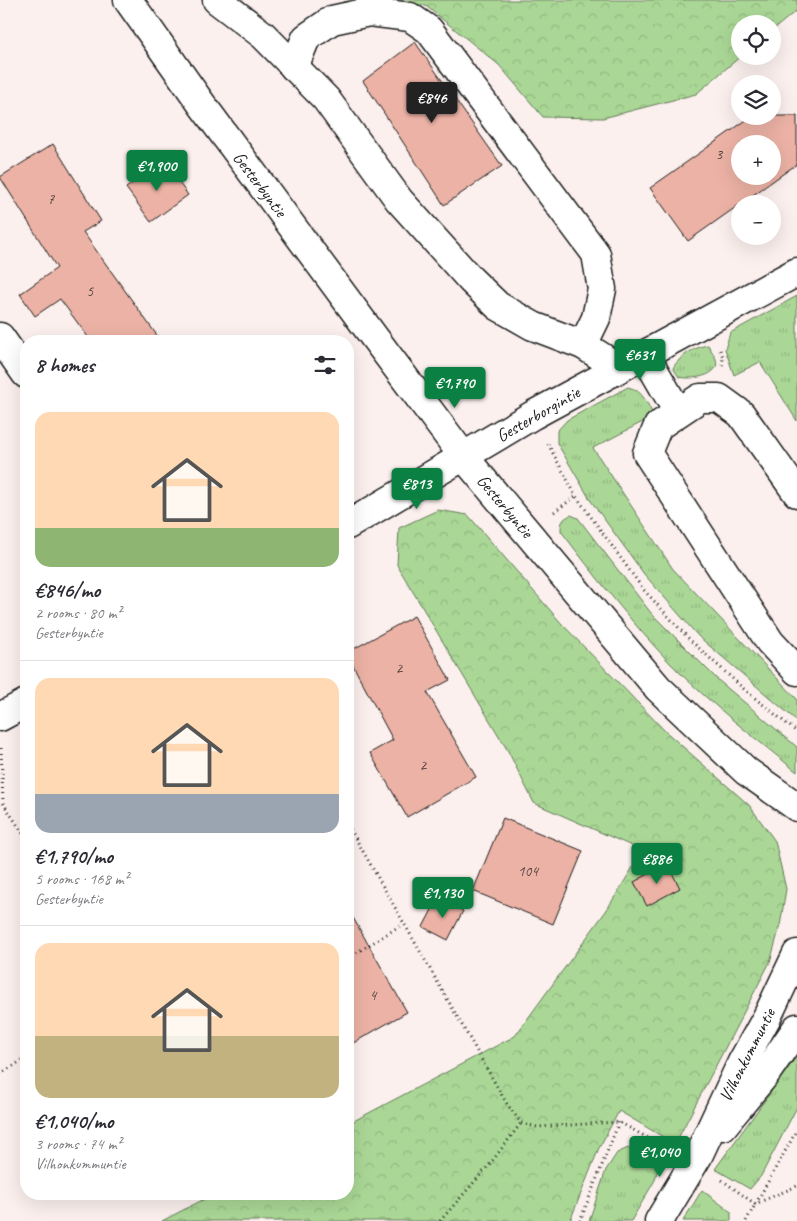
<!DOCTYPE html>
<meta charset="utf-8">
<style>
:root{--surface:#fff;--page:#f7f7f7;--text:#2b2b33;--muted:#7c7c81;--line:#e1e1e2;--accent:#0b8043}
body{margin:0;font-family:Caveat,sans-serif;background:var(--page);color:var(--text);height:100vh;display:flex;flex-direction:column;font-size:19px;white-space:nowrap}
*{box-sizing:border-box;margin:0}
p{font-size:16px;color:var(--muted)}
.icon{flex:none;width:28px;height:28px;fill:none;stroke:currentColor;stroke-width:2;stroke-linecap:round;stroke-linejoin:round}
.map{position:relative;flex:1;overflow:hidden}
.side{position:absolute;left:20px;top:335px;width:334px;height:865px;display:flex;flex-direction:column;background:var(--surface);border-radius:20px;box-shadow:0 5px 20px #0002}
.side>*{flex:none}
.fabs{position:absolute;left:731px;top:15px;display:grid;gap:10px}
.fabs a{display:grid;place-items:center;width:50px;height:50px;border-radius:50%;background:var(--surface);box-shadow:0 5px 20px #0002;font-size:25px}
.price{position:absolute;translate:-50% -42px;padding:0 11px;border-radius:5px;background:var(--accent);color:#fff;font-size:16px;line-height:32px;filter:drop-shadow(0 1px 2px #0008)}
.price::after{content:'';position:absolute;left:50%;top:30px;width:15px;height:11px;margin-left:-8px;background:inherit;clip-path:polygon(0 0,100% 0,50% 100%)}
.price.selected{background:#222;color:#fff}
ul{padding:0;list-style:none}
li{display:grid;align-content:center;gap:10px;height:265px;padding:0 15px}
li+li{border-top:1px solid var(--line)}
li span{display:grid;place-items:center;height:155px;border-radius:15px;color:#555}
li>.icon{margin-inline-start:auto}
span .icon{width:90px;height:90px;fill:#fffc;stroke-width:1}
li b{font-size:21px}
h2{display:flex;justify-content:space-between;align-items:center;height:60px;padding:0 15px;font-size:21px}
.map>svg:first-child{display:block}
</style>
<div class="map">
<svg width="797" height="1221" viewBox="0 0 797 1221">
<defs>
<pattern id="grass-tufts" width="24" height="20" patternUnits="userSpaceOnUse" patternTransform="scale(1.25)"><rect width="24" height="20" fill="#aad796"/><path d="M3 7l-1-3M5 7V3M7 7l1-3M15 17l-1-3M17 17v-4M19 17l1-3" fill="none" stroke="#92b881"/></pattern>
<pattern id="forest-crowns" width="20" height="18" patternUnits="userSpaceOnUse" patternTransform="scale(1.25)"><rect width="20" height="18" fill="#aad796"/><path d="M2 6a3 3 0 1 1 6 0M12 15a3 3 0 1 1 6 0" fill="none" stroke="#92b881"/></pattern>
</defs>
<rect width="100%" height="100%" fill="#fbf0ed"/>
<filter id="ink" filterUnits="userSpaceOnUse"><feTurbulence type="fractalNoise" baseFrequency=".02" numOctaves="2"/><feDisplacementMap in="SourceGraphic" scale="10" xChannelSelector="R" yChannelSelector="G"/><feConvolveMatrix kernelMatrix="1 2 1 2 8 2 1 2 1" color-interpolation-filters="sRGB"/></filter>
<g filter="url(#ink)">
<!-- grass -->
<g fill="url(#grass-tufts)" stroke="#637a59">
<path d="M797,296V421L760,362L734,375L725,349L730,333Z"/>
<path d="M708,345C710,349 714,354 716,359C722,377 689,380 679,377L673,368C679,357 694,347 708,345Z"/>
<path d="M628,387C643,390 647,404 654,416L593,448L673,569L797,699V721L698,636L644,574L591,501L557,443V431L567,420Z"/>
<path d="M571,515L578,518L651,613L718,680L797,747V772C754,737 709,703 670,663C631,622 595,576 561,531C561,522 562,519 571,515Z"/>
<path d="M797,1056V1107L761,1176L750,1189L715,1169Z"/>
<path d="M628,1148L659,1163L655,1180L631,1221H589L606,1170L617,1153Z"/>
<path d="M702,1190L731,1212V1221H683Z"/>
</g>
<!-- forest -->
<g fill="url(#forest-crowns)" stroke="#637a59">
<path d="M393,0H797V10L773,30L772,24H740L741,56L696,94L603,118L543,117L499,65L426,6Z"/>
<path d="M438,510L468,515L562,624L665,731L749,805L775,841L786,889L780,926L770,962L675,1144L619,1111L599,1148L570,1221H162L214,1194H348V1124L515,1036L606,911L643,851L534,803L508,751L397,565L399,528Z"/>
</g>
<!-- building -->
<g fill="#ecb2a5" stroke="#1c1c1c" fill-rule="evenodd">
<path d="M415,42L502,166L444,205L363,81Z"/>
<path d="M752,116H797V164L688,241L650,188ZM740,144H772V176H740Z"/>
<path d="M53,144L101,221L83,232L161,341H91L60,299L35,316L20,294L57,268L0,177Z"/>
<path d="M163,161L188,195L151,222L126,188Z"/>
<path d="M414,616L450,680L427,692L476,777L407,817L370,753L393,740L348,656V652Z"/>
<path d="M503,818L583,851L553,924L473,891Z"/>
<path d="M667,864L680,888L647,906L634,882Z"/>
<path d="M438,898L463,911L448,940L423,927Z"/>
<path d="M348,909L407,1012L348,1046Z"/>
</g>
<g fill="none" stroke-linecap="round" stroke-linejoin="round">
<defs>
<g id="minor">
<path d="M128,0L203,106L374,337L464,457L527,532L658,688L746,771L797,807"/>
<path d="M217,0L263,35L326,99L399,200L471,280L498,306L533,326L583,345L619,368"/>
<path d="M294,67L306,38L332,20L369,12L410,17L429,30L596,254L602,289L596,318L583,345"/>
<path d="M0,337L26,374"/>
<path d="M645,355L678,412"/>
<path d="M797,493L741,414L719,398H700L658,426L647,453L770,642L797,671"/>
<path d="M348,525L533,415L797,272"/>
<path d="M0,717L26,703"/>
<path d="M723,1126L764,1076L797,1028"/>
<path d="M659,1221L698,1156L742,1062L767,1017L797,954"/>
</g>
</defs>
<!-- minor casing -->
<use href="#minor" stroke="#1c1c1c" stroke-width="31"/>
<!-- path -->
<g stroke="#1c1c1c" stroke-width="3" stroke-dasharray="1 4" stroke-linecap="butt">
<path d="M720,350L723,357L722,368"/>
<path d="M548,444L576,496L643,589L690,640L745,690L797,732"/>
<path d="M554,512L576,496"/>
<path d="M1,748L3,803L26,838"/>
<path d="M348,825L507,1104L521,1123L537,1127L619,1122L666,1148"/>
<path d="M348,958L403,924"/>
<path d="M0,1074L26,1058"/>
<path d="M722,1180L755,1204L797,1186"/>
<path d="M440,1221L490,1164L521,1123"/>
<path d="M580,1221L619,1122"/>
<path d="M746,1221L797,1130"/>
</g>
<!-- minor -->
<use href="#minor" stroke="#fff" stroke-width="28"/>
</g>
</g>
<g text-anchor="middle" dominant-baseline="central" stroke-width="5" stroke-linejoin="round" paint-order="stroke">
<!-- number labels -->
<g font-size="15" fill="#50423e">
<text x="719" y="154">3</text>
<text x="51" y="199">7</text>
<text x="90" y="291">5</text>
<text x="399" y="668">2</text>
<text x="423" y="765">2</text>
<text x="528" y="871">104</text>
<text x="373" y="995">4</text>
</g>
<!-- street labels -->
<g font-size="18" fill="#1c1c1c" stroke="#fff">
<text transform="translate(260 184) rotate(53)">Gesterbyntie</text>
<text transform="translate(538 414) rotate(-30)">Gesterborgintie</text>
<text transform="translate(505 506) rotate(50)">Gesterbyntie</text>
<text transform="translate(747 1055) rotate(-63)">Vilhonkummuntie</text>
</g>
</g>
</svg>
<div class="fabs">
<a><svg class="icon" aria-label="locate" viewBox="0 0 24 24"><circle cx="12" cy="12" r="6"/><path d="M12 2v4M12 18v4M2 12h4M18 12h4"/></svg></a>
<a><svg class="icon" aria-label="layers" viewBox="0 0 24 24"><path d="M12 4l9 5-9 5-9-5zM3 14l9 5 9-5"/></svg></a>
<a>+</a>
<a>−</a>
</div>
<b class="price selected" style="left:432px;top:124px">€846</b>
<b class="price" style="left:157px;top:192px">€1,900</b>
<b class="price" style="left:640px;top:381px">€631</b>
<b class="price" style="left:455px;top:409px">€1,790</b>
<b class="price" style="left:417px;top:510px">€813</b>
<b class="price" style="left:657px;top:885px">€886</b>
<b class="price" style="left:443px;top:919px">€1,130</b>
<b class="price" style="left:660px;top:1178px">€1,040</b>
<section class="side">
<h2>8 homes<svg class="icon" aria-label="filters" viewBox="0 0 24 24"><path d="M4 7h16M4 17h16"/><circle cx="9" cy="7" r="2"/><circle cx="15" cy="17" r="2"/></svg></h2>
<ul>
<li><span style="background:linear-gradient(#ffd9b3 75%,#8fb573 0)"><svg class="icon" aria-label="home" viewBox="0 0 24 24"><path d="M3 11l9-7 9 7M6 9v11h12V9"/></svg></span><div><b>€846/mo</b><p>2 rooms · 80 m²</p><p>Gesterbyntie</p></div></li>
<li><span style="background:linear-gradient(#ffd9b3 75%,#9aa5b1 0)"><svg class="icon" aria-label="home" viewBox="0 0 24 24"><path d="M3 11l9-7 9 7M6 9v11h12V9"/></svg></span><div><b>€1,790/mo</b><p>5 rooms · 168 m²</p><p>Gesterbyntie</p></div></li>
<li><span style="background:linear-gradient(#ffd9b3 60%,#c2b280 0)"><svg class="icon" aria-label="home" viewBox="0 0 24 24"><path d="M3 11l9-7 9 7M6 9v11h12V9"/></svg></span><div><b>€1,040/mo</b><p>3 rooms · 74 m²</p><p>Vilhonkummuntie</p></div></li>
</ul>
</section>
</div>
